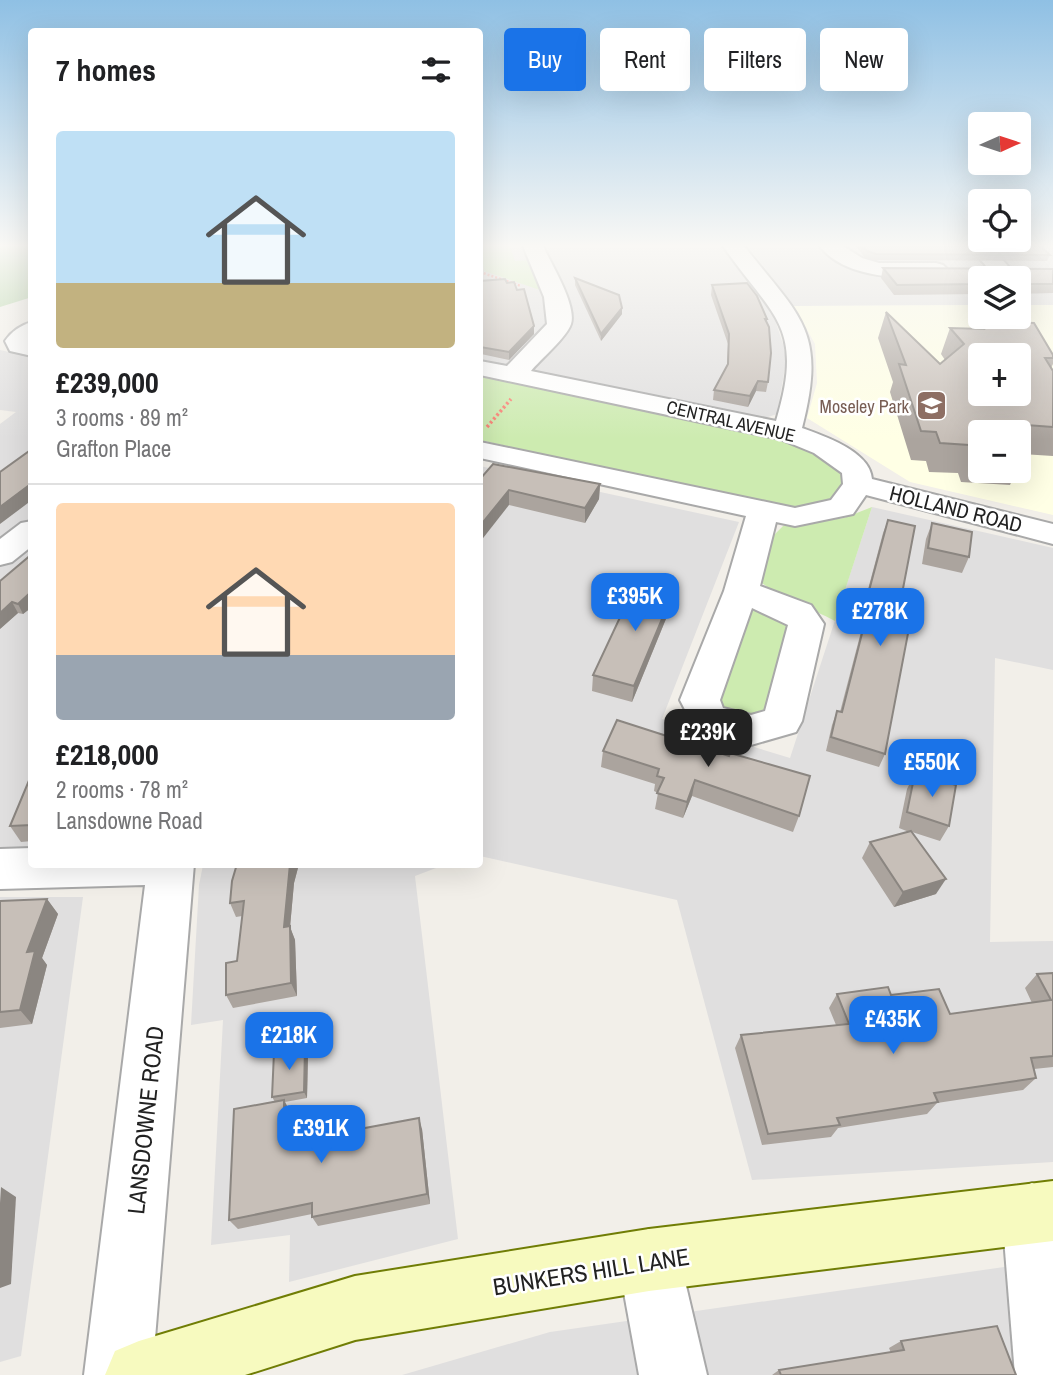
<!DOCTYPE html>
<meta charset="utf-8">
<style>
:root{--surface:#fff;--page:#f6f6f6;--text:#202124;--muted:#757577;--line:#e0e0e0;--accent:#1a73e8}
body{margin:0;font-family:"Archivo Narrow",sans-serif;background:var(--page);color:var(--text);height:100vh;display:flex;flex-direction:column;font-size:26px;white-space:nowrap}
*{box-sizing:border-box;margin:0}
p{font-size:23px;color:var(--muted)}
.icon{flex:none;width:38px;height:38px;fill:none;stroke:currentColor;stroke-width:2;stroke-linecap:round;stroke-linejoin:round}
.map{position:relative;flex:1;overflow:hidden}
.drawer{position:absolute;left:28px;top:28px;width:455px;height:840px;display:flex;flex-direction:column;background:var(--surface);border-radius:7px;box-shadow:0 7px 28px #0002}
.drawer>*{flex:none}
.guide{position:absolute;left:504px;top:28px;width:443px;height:63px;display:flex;gap:14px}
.needle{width:46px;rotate:87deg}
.tools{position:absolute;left:968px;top:112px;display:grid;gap:14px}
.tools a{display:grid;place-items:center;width:63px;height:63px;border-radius:7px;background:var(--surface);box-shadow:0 7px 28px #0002;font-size:35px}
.price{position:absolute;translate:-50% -60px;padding:0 16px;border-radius:14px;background:var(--accent);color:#fff;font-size:23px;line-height:46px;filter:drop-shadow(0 2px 4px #0008)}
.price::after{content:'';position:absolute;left:50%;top:42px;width:21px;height:16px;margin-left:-10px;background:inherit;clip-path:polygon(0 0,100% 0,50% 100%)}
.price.on{background:#222;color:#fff}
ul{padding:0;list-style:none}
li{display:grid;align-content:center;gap:14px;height:371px;padding:0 28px}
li+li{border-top:2px solid var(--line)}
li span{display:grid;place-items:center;height:217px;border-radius:7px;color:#555}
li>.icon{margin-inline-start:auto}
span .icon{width:126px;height:126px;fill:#fffc;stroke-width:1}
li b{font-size:30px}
h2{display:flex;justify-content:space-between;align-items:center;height:84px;padding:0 28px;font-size:30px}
.tag{padding:0 24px;border-radius:7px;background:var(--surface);box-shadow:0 7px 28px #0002;font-size:24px;line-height:63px}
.tag.on{background:var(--accent);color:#fff}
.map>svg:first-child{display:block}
</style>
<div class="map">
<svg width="1053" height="1375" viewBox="0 0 1053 1375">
<rect width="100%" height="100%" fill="#f2efe9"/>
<!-- residential -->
<g fill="#e0dfdf">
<path d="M480,246H725L773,314L787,356L777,414L759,420L480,364Z"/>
<path d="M748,246H1053V305H1019L1018,278H980V305L794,306Z"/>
<path d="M0,350L31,357V849L0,850V424L16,412L0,410Z"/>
<path d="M480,466L739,522L662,719L790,758L872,507L1053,548V670L995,658L990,942L1053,941V1162L752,1180L677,900L480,856Z"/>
<path d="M203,865H444L415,876L458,1239L289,1282L290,1235L211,1245L223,1020L191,1025L199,885Z"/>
<path d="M0,897H83L21,1356L0,1362Z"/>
<path d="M1053,1260V1375H402L550,1332Z"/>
</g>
<!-- education -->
<path fill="#ffffe5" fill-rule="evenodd" d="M980,305V317H1018L1019,305H1053V515L910,482L807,418L817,383L815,344L794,306ZM980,355H1018V394H980ZM980,432H1018V471H980Z"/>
<!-- grass -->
<g fill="#cdebb0">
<path d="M480,246H510L515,261L530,260L543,291L484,271Z"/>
<path d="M480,375L762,432C792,440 843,452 844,489C827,506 813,508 790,509L480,440Z"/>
<path d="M872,507L835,621C811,608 783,600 762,583L774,535L783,526L844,518Z"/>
<path d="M762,606L789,626L765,713L732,718L714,701L747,611Z"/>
</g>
<!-- forest -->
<path fill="#add19e" d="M0,246H31L32,297L0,307Z"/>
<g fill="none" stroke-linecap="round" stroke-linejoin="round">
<defs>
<g id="street">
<path d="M523,246H543C551,264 577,305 571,324C567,337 540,360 531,371L776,421C805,325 773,318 723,246H744C801,318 827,331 802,428C824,436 870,451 872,479L1053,524V544L866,495L853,514L795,526L776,522L760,586L811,605L824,624L802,721L796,732L751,745L695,729L680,700L724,591L746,516L480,458V442L795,508L831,500L843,484L842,473L814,453L780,439L480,375V361L507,366L547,324L544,297ZM752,608L788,625L765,711L751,715L723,708L720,700Z"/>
<path d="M820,246H843L862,258L879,263H936L943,265L947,269L943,273C908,282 843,278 820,246Z"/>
<path d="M990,253C999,255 1004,261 1010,269L1006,273H992L980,259L983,255Z"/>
<path d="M32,322V356L10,351L5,341C11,332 21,325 32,322Z"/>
<path d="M32,521V546L12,562L0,565V539L21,523Z"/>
<path d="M32,848V864H194L152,1375H84L145,885L0,889V849Z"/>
<path d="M1032,1183L1053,1192V1375H1015L1002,1213L1011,1192Z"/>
<path d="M649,1229L671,1238L680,1260L707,1375H639L618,1260L627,1238Z"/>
</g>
<path id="secondary" d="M1053,1181V1241L649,1291L355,1340L245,1375H105L115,1351L139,1341L355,1276L649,1229Z"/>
</defs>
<!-- street casing -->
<use href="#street" stroke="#a9a9a9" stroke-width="4"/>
<!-- secondary casing -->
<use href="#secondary" stroke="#707d05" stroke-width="4"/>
<!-- path-far1 -->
<path stroke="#fa8072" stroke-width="2.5" stroke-dasharray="2 2" stroke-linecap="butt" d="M480,272L521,286"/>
<!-- path -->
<path stroke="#fa8072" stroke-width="3.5" stroke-dasharray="2.5 2.5" stroke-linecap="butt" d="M487,427L511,399"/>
<!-- street -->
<use href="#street" fill="#fff" fill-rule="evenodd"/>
<!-- secondary -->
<use href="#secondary" fill="#f7fabf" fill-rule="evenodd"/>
</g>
<!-- wall -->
<g fill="#aba49e">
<path d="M856,246H1040L1050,255L1047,261L874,260L865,258Z"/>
<path d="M883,268L1053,269V293L1018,294V278H980V294L894,295L881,278Z"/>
<path d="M575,278L622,314L601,341L575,285Z"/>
<path d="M480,281L534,334L509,360L481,354L480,348Z"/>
<path d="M712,285L767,319L768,382L766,392L756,391L748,407L713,400L714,390L727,367L728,344L711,295Z"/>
<path d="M886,312L940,364L945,360L941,354L950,328L977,329L980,321L1053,355V364L1051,368L1053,371V456L1022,454L1023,456L1018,466V432H980V471H1016L1010,485L961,482L958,473L929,472L926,461L911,460L890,392L893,382L878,338Z"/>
<path d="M480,479L600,484L599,499L585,523L509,505Z"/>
<path d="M888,520L901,599L885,754L879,767L826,751L832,725L837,711L840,712L862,628L858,627L883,533Z"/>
<path d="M932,523L969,557L962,573L922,564L926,539Z"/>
<path d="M32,554V607L23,614L18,613L0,629Z"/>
<path d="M672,604L632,702L592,691L593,675Z"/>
<path d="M617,720L799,816L793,832L692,796L683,818L655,809L658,793L654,791L655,784L601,767L603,751Z"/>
<path d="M915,773L949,826L940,841L912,832L936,894L894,907L862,858L870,842L909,832L899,828L907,789Z"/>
<path d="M32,778V841L21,842L10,826Z"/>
<path d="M237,864H299L294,883L290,927L295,940L297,996L233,1008L226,995L237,961L242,916L236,917L230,903Z"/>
<path d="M47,899L58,914L42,958L47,965L32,1024L0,1028V901Z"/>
<path d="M1053,973V1067L1034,1069L1036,1078L1023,1090L937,1103L927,1114L838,1128L831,1137L762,1145L735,1048L741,1035L836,1025L829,1008L837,994L891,995L950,1014L1032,1003L1025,988L1037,974Z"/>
<path d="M308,1054L307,1098L285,1102L290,1112V1141L422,1129L430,1204L318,1226L312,1217V1214L238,1229L229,1220L275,1102L272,1097Z"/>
<path d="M901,1341L1016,1375H772L779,1370L891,1353L889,1348Z"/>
</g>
<!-- shaded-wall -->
<g fill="#8b8681">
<path d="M622,308V314L601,341V334Z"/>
<path d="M534,326V334L509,360V352Z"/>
<path d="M758,381L756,391L748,407L750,396Z"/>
<path d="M32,483V500L0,524V507Z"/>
<path d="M600,484L599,499L585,523V508Z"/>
<path d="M509,490V505L480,542V526Z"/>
<path d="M675,588L672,604L632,702L634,686Z"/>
<path d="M32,591V607L23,614L18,604Z"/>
<path d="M12,602L18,613L0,629V613Z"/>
<path d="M695,780L692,796L683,818L687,802Z"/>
<path d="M290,864H299L294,883L290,927L295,940L297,996L291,983L284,927Z"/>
<path d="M946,879L936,894L894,907L903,892Z"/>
<path d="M47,899L58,914L42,958L47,965L32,1024L20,1010L27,952Z"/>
<path d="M305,1047L308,1054L307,1098L304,1092Z"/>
<path d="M284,1100L290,1112L291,1154L284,1143Z"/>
<path d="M419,1118L422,1129L430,1204L427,1194Z"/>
<path d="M1,1187L16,1197L11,1284L0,1288V1203Z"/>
</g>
<!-- building -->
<g fill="#c7bfb8" stroke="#8b8681" stroke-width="2" fill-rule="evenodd">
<path d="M863,246H1040L1050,255L876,254L867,251Z"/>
<path d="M883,268L1053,269V284H1018V278H980V284L897,285Z"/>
<path d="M575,278L619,295L622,308L601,334Z"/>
<path d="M505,279L507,283L514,282L517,290L524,289L534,326L509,352L480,347V281Z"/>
<path d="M747,283L757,296L767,319H765L769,327L771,353L768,382L758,381L750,396L714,390L728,364L729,334L712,285Z"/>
<path d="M886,312L940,364L964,344L950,328L984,329L980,321L1034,323L1053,355V358H1045L1053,371V427L999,423L1008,426L1011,432H980V454L973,453L969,445L940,443L936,432L921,431L899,364L906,365ZM980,355H1018V394H980Z"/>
<path d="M1018,448L1023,456H1018Z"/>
<path d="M32,449V483L0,507V472Z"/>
<path d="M493,464L600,484L585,508L509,490L480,526V479Z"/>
<path d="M888,520L915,526L901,599L914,602L885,754L831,737L837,711L842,712L867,614L863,613Z"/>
<path d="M932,523L972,532L969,557L928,548Z"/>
<path d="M32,554V591L18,604L12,602L0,613V581Z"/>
<path d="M638,579L675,588L634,686L593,675Z"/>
<path d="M617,720L729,756L730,753L810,776L799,816L695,780L687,802L657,793L664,778L657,776L659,769L603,751Z"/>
<path d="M915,773L956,785L949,826L907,812Z"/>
<path d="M30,778H32V825L10,826Z"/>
<path d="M911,831L946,879L903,892L870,842Z"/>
<path d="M237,864H290L284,927L290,926L291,983L226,995V963L237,961L244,901L230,903L232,881Z"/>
<path d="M47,899L27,952L35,951L20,1010L0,1012V901Z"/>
<path d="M1053,973V1056L1031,1058L1036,1078L934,1093L938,1102L837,1118L840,1125L768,1134L741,1035L849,1024L837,994L888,987L891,995L939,989L950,1014L1051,1000L1037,974Z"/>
<path d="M305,1047L304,1092L272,1097L274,1052Z"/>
<path d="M284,1100V1143L419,1118L427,1194L312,1217V1203L229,1220L234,1109Z"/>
<path d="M997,1326L1016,1375H781L779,1370L904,1350L901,1341Z"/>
</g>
<!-- sky -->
<linearGradient id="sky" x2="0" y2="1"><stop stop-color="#8fc0e4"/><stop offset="0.56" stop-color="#f9f8f5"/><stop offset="1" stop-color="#f9f8f5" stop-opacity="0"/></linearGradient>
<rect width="1053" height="439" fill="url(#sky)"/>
<!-- icons -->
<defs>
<symbol id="school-square" viewBox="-11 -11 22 22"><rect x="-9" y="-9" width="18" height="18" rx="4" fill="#8d6e63" stroke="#fff"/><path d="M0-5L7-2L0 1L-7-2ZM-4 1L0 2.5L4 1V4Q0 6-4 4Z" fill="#fff"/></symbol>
</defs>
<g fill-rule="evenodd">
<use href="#school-square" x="914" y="388" width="35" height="35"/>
</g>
<g text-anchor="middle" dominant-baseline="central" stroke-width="5" stroke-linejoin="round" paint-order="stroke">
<!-- far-education labels -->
<g font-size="18" fill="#785e54" stroke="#fff" text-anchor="end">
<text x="909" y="406">Moseley Park</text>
</g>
<!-- far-street labels -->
<g font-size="18" fill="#222" stroke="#fff">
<text transform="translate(731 421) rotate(13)">CENTRAL AVENUE</text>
</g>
<!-- street labels -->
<g font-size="21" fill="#222" stroke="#fff">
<text transform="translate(956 509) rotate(14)">HOLLAND ROAD</text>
</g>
<!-- near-street labels -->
<g font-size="24" fill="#222" stroke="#fff">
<text transform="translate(145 1120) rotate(-84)">LANSDOWNE ROAD</text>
<text transform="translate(591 1271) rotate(-9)">BUNKERS HILL LANE</text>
</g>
</g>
</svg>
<div class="tools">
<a><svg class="needle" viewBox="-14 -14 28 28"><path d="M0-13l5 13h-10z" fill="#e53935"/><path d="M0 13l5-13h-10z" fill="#757577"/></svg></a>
<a><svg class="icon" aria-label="locate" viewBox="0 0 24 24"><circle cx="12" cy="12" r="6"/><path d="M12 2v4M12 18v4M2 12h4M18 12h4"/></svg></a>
<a><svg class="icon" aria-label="layers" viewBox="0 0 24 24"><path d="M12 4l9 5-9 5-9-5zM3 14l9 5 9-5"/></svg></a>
<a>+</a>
<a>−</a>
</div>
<b class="price" style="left:635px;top:633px">£395K</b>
<b class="price" style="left:880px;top:648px">£278K</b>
<b class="price on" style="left:708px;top:769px">£239K</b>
<b class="price" style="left:932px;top:799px">£550K</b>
<b class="price" style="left:893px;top:1056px">£435K</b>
<b class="price" style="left:289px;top:1072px">£218K</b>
<b class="price" style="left:321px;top:1165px">£391K</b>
<div class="guide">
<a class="tag on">Buy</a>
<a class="tag">Rent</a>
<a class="tag">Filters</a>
<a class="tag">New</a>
</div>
<section class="drawer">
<h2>7 homes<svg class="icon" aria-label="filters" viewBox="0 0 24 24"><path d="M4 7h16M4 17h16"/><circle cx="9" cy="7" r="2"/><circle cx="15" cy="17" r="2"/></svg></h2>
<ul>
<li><span style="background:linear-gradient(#bfe0f5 70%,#c2b280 0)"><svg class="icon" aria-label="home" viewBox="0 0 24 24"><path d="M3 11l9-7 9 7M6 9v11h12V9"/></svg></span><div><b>£239,000</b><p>3 rooms · 89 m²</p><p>Grafton Place</p></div></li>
<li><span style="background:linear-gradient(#ffd9b3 70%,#9aa5b1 0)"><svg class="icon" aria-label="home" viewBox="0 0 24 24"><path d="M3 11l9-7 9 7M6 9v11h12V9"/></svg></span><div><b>£218,000</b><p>2 rooms · 78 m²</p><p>Lansdowne Road</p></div></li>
</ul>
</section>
</div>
